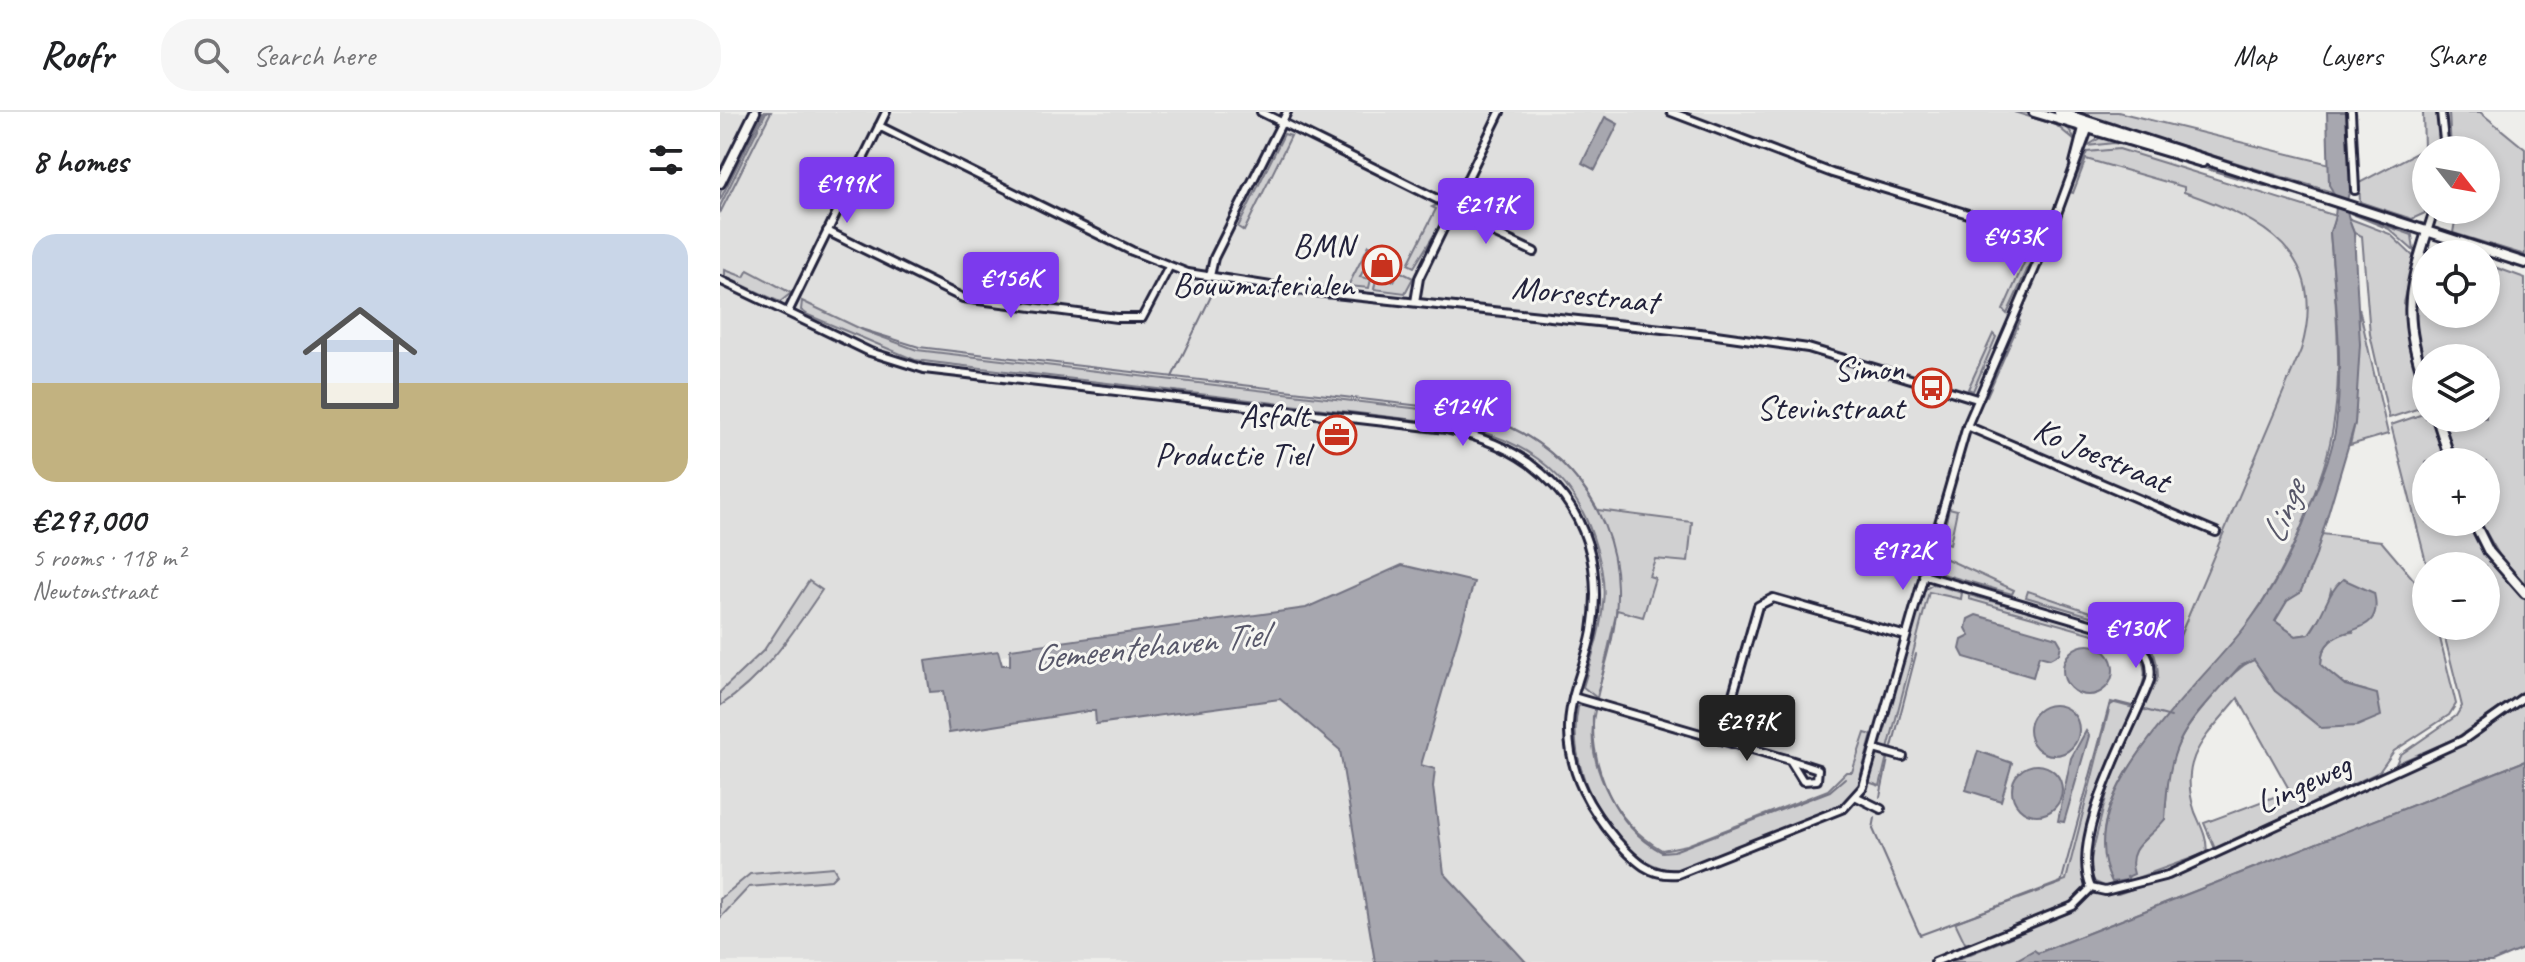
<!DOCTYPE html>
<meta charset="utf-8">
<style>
:root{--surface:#fff;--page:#f6f6f6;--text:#202124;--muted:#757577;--line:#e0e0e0;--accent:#7c3aed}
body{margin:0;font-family:Caveat,sans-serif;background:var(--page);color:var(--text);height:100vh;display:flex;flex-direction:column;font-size:30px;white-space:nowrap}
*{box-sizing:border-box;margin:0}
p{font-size:26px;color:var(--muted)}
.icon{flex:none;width:44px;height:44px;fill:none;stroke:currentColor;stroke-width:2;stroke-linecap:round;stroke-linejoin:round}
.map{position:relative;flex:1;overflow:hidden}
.sheet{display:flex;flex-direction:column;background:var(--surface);width:720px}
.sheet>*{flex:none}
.needle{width:52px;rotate:121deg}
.controls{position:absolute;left:1692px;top:24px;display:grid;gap:16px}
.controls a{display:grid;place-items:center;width:88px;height:88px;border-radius:50%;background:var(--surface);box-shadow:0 4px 12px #0003;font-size:40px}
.price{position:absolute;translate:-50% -68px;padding:0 18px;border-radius:8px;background:var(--accent);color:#fff;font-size:26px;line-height:52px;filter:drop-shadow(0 2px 4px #0008)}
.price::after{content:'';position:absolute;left:50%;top:48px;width:24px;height:18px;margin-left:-12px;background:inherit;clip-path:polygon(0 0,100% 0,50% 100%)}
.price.current{background:#222;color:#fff}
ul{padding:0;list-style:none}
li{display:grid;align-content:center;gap:16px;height:424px;padding:0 32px}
li span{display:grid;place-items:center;height:248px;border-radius:24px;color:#555}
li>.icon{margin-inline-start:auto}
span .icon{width:144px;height:144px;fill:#fffc;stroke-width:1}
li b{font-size:34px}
h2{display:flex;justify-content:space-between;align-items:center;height:96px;padding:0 32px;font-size:34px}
header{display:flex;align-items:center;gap:48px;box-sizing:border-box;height:112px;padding:0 40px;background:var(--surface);border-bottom:2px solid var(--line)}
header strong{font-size:38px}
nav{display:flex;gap:44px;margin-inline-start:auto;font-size:28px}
.search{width:560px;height:72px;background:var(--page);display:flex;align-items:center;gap:20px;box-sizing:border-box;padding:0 28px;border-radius:32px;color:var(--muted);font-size:30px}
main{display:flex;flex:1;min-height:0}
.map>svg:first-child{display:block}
</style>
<header>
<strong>Roofr</strong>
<div class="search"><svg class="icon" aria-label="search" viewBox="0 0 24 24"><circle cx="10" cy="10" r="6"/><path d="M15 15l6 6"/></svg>Search here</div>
<nav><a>Map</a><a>Layers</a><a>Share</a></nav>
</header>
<main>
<section class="sheet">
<h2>8 homes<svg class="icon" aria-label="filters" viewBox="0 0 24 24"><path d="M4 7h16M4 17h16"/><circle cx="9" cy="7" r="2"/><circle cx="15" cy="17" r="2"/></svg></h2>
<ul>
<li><span style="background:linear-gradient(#c9d6e8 60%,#c2b280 0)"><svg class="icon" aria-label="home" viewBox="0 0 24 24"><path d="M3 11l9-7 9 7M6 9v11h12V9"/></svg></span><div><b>€297,000</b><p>5 rooms · 118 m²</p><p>Newtonstraat</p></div></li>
</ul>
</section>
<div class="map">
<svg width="1805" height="850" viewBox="0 0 1805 850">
<rect width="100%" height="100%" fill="#eeeeeb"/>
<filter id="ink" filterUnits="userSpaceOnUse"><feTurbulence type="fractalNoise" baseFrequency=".0125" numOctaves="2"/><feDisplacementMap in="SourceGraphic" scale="16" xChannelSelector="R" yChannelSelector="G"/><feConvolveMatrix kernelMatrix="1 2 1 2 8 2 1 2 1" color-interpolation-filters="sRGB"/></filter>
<g filter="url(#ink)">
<!-- built -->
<path fill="#dfdfde" d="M0,0H1302L1587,97L1593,212L1492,470L1454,520L1414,636L1359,759L1363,809L1257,850H800L721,769L587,503L213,553L379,589L561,582L624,637L659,850H0Z"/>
<!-- green -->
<g fill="#d0d0d1" stroke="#797986" stroke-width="2">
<path d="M40,0H44L0,88V81Z"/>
<path d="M46,0H51L0,101V94Z"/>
<path d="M1294,0C1314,0 1349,5 1354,28L1336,13Z"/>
<path d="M1352,0H1398L1610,52L1609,66L1615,81Z"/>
<path d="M1703,0H1719L1723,38H1706L1705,101L1692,107L1640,90L1639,71L1704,37Z"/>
<path d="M1729,0H1760L1805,37V143L1733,121L1735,109L1726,98H1766V38H1731Z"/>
<path d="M564,22L571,24L524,119L518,115Z"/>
<path d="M1380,26L1400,29L1598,90L1409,34L1394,31L1367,34Z"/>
<path d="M1399,37L1616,104L1610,120C1616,203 1629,286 1600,366C1583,416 1562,464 1531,507C1491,565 1373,663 1384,738C1386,748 1393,761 1398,771L1408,768L1412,740L1445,707C1448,645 1452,631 1493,584C1506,570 1516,556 1534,547L1555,579H1647L1625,573L1601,554C1601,533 1613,521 1633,520L1611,478L1607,494L1589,522L1576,524L1555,509L1567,489L1580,480L1602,422L1661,429L1706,482V514H1717L1736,592L1729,603L1674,639L1659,660L1495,737L1484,711L1570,679L1518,586C1486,625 1457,646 1475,700C1480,712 1489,729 1486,741L1389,776L1375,770L1368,758L1390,669L1438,565C1438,545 1430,526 1411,516L1306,485L1308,479L1403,511L1459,526L1581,238C1610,141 1543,108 1464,80V75L1366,47L1353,81L1350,80L1367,40Z"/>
<path d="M717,93L723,99L720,113L694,155L688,152L716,97L712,95Z"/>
<path d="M1630,101L1692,123L1694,139L1669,117Z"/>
<path d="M1628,106L1670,122L1694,145L1683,191L1687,196L1706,294L1669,306L1650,222L1642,124L1634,121Z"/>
<path d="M1313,131L1319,132L1287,202L1283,198Z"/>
<path d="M649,133L655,135L640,165L651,167L649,176L628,174Z"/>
<path d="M1704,150L1706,202H1766V152L1805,166V473L1781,446L1760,410H1766V350H1737L1722,306H1766V246H1706V260L1703,251C1695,214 1688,185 1704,150Z"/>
<path d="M5,158L24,165L28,158L71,181L60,190L5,165Z"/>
<path d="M679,159L693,166L685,181L654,177L656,167L674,169Z"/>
<path d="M82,189L145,219L197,238L760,304C812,319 851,350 878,398L972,410L968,450L935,447L929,464L935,466L923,505L897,498L877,586L863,575C871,547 881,520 883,491C886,469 880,446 873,425C850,354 792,321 721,311L195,248L88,203L81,198Z"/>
<path d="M1639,196L1668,322L1630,333L1635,311Z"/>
<path d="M1297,207L1300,209L1267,284L1263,282Z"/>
<path d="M1273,222L1276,225L1253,279L1248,277Z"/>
<path d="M1706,301V306H1714L1730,350H1706V410H1751L1805,484V578L1736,626L1676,652L1680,643L1736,604L1742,594L1722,514H1766V454H1707L1671,313Z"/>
<path d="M1229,396L1237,398L1230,432L1222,429Z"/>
<path d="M1216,442L1294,478L1292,482L1212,459Z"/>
<path d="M89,469L102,478C72,522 45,564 0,594V580L44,538Z"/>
<path d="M1214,472L1242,481L1241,487L1209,480L1168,637L1159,633L1204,478Z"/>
<path d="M1249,483L1403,525C1434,544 1429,562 1417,593H1414C1426,568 1431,555 1412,533L1249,487Z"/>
<path d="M1805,589V649L1318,841L1314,839L1293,850H1231L1349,801L1371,781L1398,782L1475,755L1742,632Z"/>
<path d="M867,590L876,593C862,648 893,710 942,738L967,733L1108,678L1126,660H1132L1145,621L1152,623L1141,662L1147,664L1143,678L1127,690L960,757C919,764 877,702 865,669C856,645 853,620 858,595Z"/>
<path d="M1391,590L1414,596L1379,673L1362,750L1365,778L1342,796L1250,833L1245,831L1235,810L1346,768Z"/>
<path d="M1156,642L1167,644L1160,674L1148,670Z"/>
<path d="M113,755L117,762L111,768L29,775L0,806V787L30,762Z"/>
</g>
<!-- water -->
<g fill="#a7a7af" stroke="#727281" stroke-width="2">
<path d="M1607,0H1627L1631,77C1623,91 1628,107 1634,121L1640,232L1635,311L1595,446L1580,481L1567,489L1555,509L1576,524L1589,522C1604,504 1606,482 1623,467L1654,481C1667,534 1601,504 1601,553L1625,573L1657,582L1661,604L1637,614L1601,616L1555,579L1534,548L1520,554C1466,615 1449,622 1445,707C1430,727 1405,734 1414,762L1407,765L1408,768L1392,770C1347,684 1482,573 1528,511C1555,476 1575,435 1590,394C1600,369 1613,340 1616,313C1624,249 1615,184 1610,120C1616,104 1620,88 1609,73Z"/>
<path d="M885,5L898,12L875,58L862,51Z"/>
<path d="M682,453L754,470L701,653L715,657L713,675L724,761L806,850H655L620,638L560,587L376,612L375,599H369L229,621L223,579L210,580L205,549L278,539L282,553H290V537L586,496Z"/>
<path d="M1256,503L1337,526L1341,533L1339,542L1330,547L1319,544L1313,565L1244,545L1240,537L1242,528L1250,524L1246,516L1248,507Z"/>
<circle cx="1368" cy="558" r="25"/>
<circle cx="1334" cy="618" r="25"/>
<path d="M1366,619L1369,624L1344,710L1338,709L1351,646Z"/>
<path d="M1258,639L1292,651L1281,689L1246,678Z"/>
<path d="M1805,649V836L1772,850H1293L1314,838L1318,841Z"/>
<circle cx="1317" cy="678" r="25"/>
</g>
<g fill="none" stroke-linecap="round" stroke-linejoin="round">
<!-- stream -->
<g stroke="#727281" stroke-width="2">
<path d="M141,217L199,235L744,299C827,316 896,388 897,476C898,512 888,545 878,579"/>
<path d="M452,265L495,176"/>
<path d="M1425,598L1451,605"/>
<path d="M873,604C871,656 894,714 942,740L954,739L1110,679L1125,666"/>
<path d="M1172,635L1196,542"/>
<path d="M1160,685L1168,647"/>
<path d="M1155,706L1153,717L1200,823L1341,771L1389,594L1396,590L1412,594"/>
</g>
<defs>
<g id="street">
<path d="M541,0L733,95"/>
<path d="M951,0L1112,61L1328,126"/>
<path d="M1631,0L1635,78"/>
<path d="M1721,0L1725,38"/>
<path d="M159,14L412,139L468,161L577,178L989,222L1088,236L1257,287"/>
<path d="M1354,51L1364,12"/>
<path d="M731,101L814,140"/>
<path d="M107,119L243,186L397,206H422L449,155"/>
<path d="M1707,120L1714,98"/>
<path d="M490,164L494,146L567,0"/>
<path d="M0,168L150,240L204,257L726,317C830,338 889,412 872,519C866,553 848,584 849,620C850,664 870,697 897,729C915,749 930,765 958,762L1124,696L1143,675L1247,314L1328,126L1369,15"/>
<path d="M695,190L699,166L780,0"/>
<path d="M68,200L166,0"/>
<path d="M1247,314L1496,420"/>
<path d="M1203,463L1397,520C1419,529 1434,542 1430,568C1412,619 1348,723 1371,776"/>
<path d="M853,585L1070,648L1083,669L1097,668L1098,657L1070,648"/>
<path d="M1000,628L1038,494L1053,486L1186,524"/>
<path d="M1154,637L1183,645"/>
<path d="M1137,685L1161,697"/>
<path d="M1371,776L1385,779L1448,763L1743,628L1805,584"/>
<path d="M1215,850L1353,794L1371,776"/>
</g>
<g id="secondary">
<path d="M1314,0L1482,50"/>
<path d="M1339,0L1805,151"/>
<path d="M0,71L35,0"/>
<path d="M1706,274C1684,207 1686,186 1707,120"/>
<path d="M1717,306L1731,350"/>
<path d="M1754,410L1769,440L1805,481"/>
</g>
</defs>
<!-- street casing -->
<use href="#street" stroke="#22223b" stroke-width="12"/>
<!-- secondary casing -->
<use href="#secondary" stroke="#22223b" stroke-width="14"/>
<!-- street -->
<use href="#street" stroke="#f6f6f2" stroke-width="6"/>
<!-- secondary -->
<use href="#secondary" stroke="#f6f6f2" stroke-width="8"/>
</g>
</g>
<!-- icons -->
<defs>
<symbol id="shop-ring" viewBox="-11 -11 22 22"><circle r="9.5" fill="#f6f6f2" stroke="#c8321e" stroke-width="1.5"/><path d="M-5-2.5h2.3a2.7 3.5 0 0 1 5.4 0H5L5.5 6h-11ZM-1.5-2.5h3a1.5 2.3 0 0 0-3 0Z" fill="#c8321e"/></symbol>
<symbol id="bus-ring" viewBox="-11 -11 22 22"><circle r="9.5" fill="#f6f6f2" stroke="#c8321e" stroke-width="1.5"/><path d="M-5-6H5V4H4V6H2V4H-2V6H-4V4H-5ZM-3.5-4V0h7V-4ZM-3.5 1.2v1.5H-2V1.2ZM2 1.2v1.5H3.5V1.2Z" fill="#c8321e"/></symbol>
<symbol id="office-ring" viewBox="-11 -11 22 22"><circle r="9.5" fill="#f6f6f2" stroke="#c8321e" stroke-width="1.5"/><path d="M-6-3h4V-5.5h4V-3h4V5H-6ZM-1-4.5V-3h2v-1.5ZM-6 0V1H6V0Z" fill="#c8321e"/></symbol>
</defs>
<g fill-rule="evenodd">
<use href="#shop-ring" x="640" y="131" width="44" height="44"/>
<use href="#bus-ring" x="1190" y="254" width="44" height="44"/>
<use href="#office-ring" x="595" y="301" width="44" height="44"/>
</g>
<g text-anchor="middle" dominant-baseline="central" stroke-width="6" stroke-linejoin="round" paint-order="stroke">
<!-- poi labels -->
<g font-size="34" fill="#22223b" stroke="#f6f6f2" text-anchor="end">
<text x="634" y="133">BMN<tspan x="634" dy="39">Bouwmaterialen</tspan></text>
<text x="1184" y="256">Simon<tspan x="1184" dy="39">Stevinstraat</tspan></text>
<text x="589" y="303">Asfalt<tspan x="589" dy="39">Productie Tiel</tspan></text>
</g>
<!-- street labels -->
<g font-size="34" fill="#22223b" stroke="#f6f6f2">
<text transform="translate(865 182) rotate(6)">Morsestraat</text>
<text transform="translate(1382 343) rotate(23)">Ko Joestraat</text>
<text transform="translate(1583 671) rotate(-25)">Lingeweg</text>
</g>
<!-- water labels -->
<g font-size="36" font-style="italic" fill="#575769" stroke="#f6f6f2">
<text transform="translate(1563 400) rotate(-68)">Linge</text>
<text transform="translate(429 534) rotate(-6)">Gemeentehaven Tiel</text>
</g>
</g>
</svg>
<div class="controls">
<a><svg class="needle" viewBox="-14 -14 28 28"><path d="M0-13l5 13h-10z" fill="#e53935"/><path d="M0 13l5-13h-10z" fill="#757577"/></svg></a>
<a><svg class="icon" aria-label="locate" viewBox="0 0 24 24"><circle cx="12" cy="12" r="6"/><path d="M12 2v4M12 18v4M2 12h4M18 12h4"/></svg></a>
<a><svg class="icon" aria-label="layers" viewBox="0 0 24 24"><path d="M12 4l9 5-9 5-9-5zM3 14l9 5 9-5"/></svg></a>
<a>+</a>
<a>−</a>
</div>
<b class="price" style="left:127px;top:113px">€199K</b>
<b class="price" style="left:766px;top:134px">€217K</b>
<b class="price" style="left:1294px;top:166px">€453K</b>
<b class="price" style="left:291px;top:208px">€156K</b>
<b class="price" style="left:743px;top:336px">€124K</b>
<b class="price" style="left:1183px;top:480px">€172K</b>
<b class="price" style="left:1416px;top:558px">€130K</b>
<b class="price current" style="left:1027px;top:651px">€297K</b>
</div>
</main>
